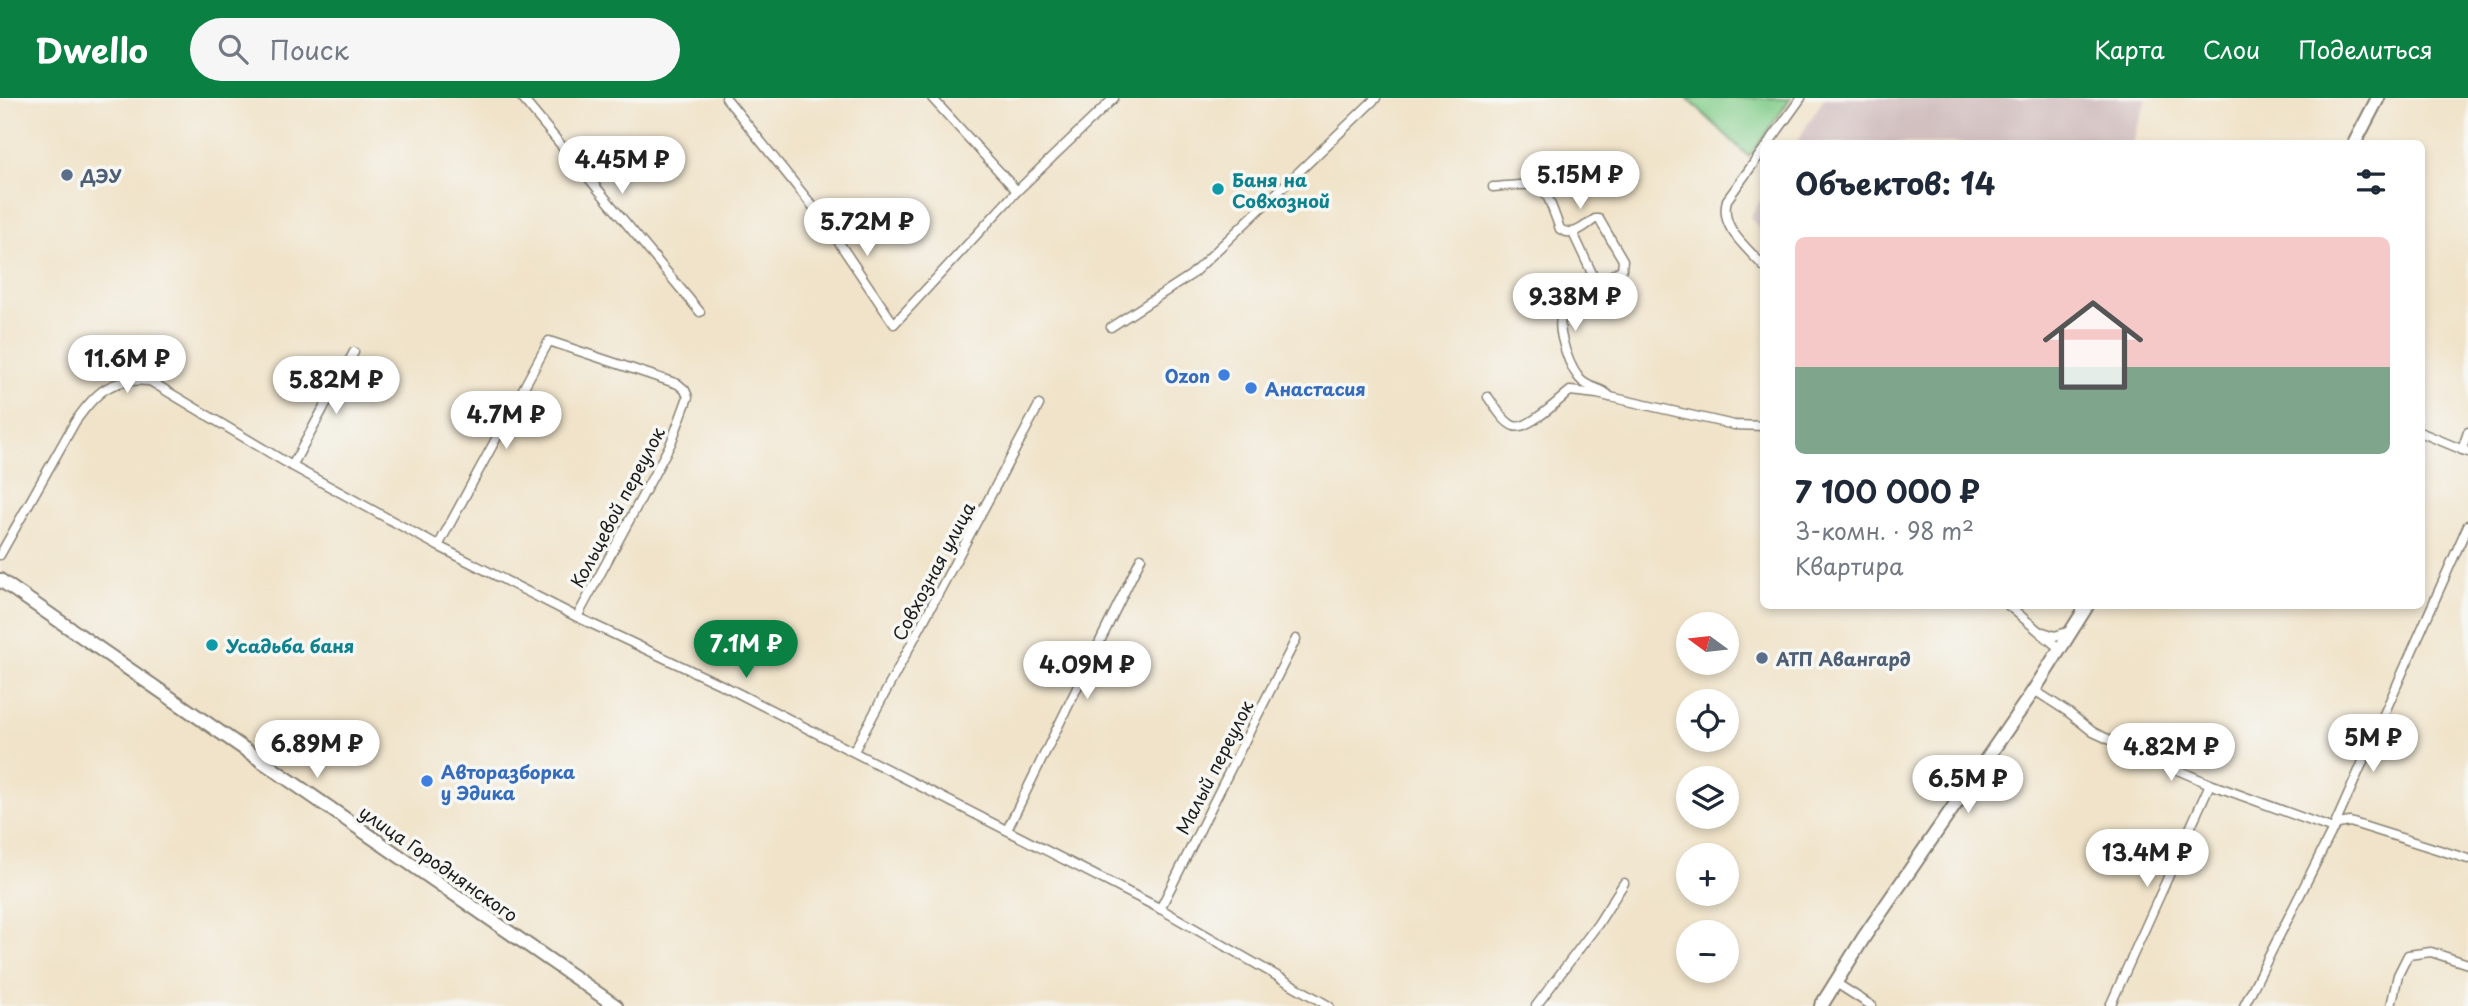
<!DOCTYPE html>
<html lang="ru">
<meta charset="utf-8">
<style>
:root{--surface:#fff;--page:#f6f6f7;--text:#1f2937;--muted:#747a83;--accent:#0b8043}
body{margin:0;font-family:"Playpen Sans",sans-serif;background:var(--page);color:var(--text);height:100vh;display:flex;flex-direction:column;font-size:26px;white-space:nowrap}
*{box-sizing:border-box;margin:0}
p{font-size:23px;color:var(--muted)}
.icon{flex:none;width:38px;height:38px;fill:none;stroke:currentColor;stroke-width:2;stroke-linecap:round;stroke-linejoin:round}
.map{position:relative;flex:1;overflow:hidden}
.details{position:absolute;left:1760px;top:42px;width:665px;height:469px;display:flex;flex-direction:column;background:var(--surface);border-radius:10px;box-shadow:0 4px 10px #0003}
.details>*{flex:none}
.needle{width:46px;rotate:285deg}
.tools{position:absolute;left:1676px;top:514px;display:grid;gap:14px}
.tools a{display:grid;place-items:center;width:63px;height:63px;border-radius:50%;background:var(--surface);box-shadow:0 4px 10px #0003;font-size:35px}
.price{position:absolute;translate:-50% -60px;padding:0 16px;border-radius:24px;background:#fff;color:#222;font-size:23px;line-height:46px;filter:drop-shadow(0 2px 4px #0008)}
.price::after{content:'';position:absolute;left:50%;top:42px;width:21px;height:16px;margin-left:-10px;background:inherit;clip-path:polygon(0 0,100% 0,50% 100%)}
.price.on{background:var(--accent);color:#fff}
ul{padding:0;list-style:none}
li{display:grid;align-content:center;gap:14px;height:371px;padding:0 35px}
li span{display:grid;place-items:center;height:217px;border-radius:10px;color:#555}
li>.icon{margin-inline-start:auto}
span .icon{width:126px;height:126px;fill:#fffc;stroke-width:1}
li b{font-size:30px}
h2{display:flex;justify-content:space-between;align-items:center;height:84px;padding:0 35px;font-size:30px}
header{display:flex;align-items:center;gap:42px;box-sizing:border-box;height:98px;padding:0 35px;background:var(--accent);color:#fff}
header strong{font-size:33px}
nav{display:flex;gap:38px;margin-inline-start:auto;font-size:24px}
.search{width:490px;height:63px;background:var(--page);display:flex;align-items:center;gap:18px;box-sizing:border-box;padding:0 24px;border-radius:38px;color:var(--muted);font-size:26px}
.map>svg:first-child{display:block}
</style>
<header>
<strong>Dwello</strong>
<div class="search"><svg class="icon" aria-label="search" viewBox="0 0 24 24"><circle cx="10" cy="10" r="6"/><path d="M15 15l6 6"/></svg>Поиск</div>
<nav><a>Карта</a><a>Слои</a><a>Поделиться</a></nav>
</header>
<div class="map">
<svg width="2468" height="908" viewBox="0 0 2468 908">
<rect width="100%" height="100%" fill="#f6f6f2"/>
<filter id="ink" filterUnits="userSpaceOnUse"><feTurbulence type="fractalNoise" baseFrequency=".0143" numOctaves="2"/><feDisplacementMap in="SourceGraphic" scale="14" xChannelSelector="R" yChannelSelector="G"/><feConvolveMatrix kernelMatrix="1 2 1 2 8 2 1 2 1" color-interpolation-filters="sRGB"/></filter>
<filter id="wash" filterUnits="userSpaceOnUse"><feTurbulence type="fractalNoise" baseFrequency=".00686" numOctaves="4" result="noise"/><feDisplacementMap in="SourceGraphic" scale="28" xChannelSelector="R" yChannelSelector="G"/><feGaussianBlur stdDeviation="1.57" result="paint"/><feColorMatrix in="noise" values="0 0 0 0 0 0 0 0 0 0 0 0 0 0 0 0 0 1.4 0 .05"/><feComposite in="paint" operator="in"/></filter>
<g filter="url(#wash)">
<rect width="100%" height="100%" fill="#f0e3c9"/>
<!-- industrial -->
<g fill="#d2bfc0">
<path d="M1824,0H2147L2132,45H1796Z"/>
<path d="M1764,97V138L1750,119Z"/>
</g>
<!-- green -->
<path fill="#82cd8a" stroke="#4f7453" stroke-width="2" d="M1687,0H1791L1749,59Z"/>
</g>
<g filter="url(#ink)">
<g fill="none" stroke-linecap="round" stroke-linejoin="round">
<defs>
<g id="street">
<path d="M522,0L700,214"/>
<path d="M726,0L823,121L894,226L1017,93L1114,0"/>
<path d="M932,0L1017,93"/>
<path d="M1768,46L1801,0"/>
<path d="M1764,51L1727,102C1719,130 1747,149 1764,169"/>
<path d="M1493,89C1547,85 1541,80 1560,131C1573,140 1584,128 1595,121H1599L1623,162L1622,171C1593,191 1551,195 1562,240C1565,253 1571,270 1579,280C1587,291 1603,289 1610,299"/>
<path d="M1573,135L1597,186"/>
<path d="M1111,229L1191,177L1376,0"/>
<path d="M1488,299C1494,307 1504,325 1514,328C1527,333 1559,302 1570,293L1597,296L1734,327L1764,328"/>
<path d="M2422,335L2468,354"/>
<path d="M2462,352L2468,334"/>
<path d="M292,368L354,254"/>
<path d="M438,448L549,243L678,286L685,292L688,299L671,345L577,519"/>
<path d="M0,457L75,324C96,294 111,279 150,283L292,368L438,448L577,519L726,589L1159,810L1329,908"/>
<path d="M2009,508L2060,551"/>
<path d="M2043,534L2055,538L2070,533"/>
<path d="M2034,592L2068,614L2093,634L2138,655L2210,686L2333,731L2338,726L2350,724L2468,761"/>
<path d="M854,653L1039,307"/>
<path d="M1007,732L1141,460"/>
<path d="M1160,811L1296,541"/>
<path d="M1836,885L1872,908"/>
<path d="M1536,908L1598,826L1624,785"/>
<path d="M2110,908L2210,686"/>
<path d="M2244,908L2333,731L2468,427"/>
<path d="M2391,908L2398,877L2408,857L2431,854L2468,866"/>
</g>
<g id="secondary">
<path d="M2354,46L2378,0"/>
<path d="M0,482L616,908"/>
<path d="M1821,908L1864,839L2034,592L2087,508"/>
</g>
</defs>
<!-- street casing -->
<use href="#street" stroke="#868072" stroke-width="11"/>
<!-- secondary casing -->
<use href="#secondary" stroke="#868072" stroke-width="16"/>
<!-- street -->
<use href="#street" stroke="#fff" stroke-width="8"/>
<!-- secondary -->
<use href="#secondary" stroke="#fff" stroke-width="12"/>
</g>
</g>
<!-- markers -->
<g fill="#5c6f8a" stroke="#f6f6f2" stroke-width="2.5">
<circle cx="67" cy="77" r="7"/>
<circle cx="1762" cy="560" r="7"/>
</g>
<g fill="#0f9aa8" stroke="#f6f6f2" stroke-width="2.5">
<circle cx="1218" cy="91" r="7"/>
<circle cx="212" cy="547" r="7"/>
</g>
<g fill="#3f7fe0" stroke="#f6f6f2" stroke-width="2.5">
<circle cx="1224" cy="277" r="7"/>
<circle cx="1251" cy="290" r="7"/>
<circle cx="427" cy="683" r="7"/>
</g>
<g text-anchor="middle" dominant-baseline="central" stroke-width="7" stroke-linejoin="round" paint-order="stroke">
<!-- service labels -->
<g font-size="18" font-weight="bold" fill="#4e5e75" stroke="#f6f6f2" text-anchor="start">
<text x="81" y="77">ДЭУ</text>
<text x="1776" y="560">АТП Авангард</text>
</g>
<!-- culture labels -->
<g font-size="18" font-weight="bold" fill="#0d838f" stroke="#f6f6f2" text-anchor="start">
<text x="1232" y="81">Баня на<tspan x="1232" dy="21">Совхозной</tspan></text>
<text x="226" y="547">Усадьба баня</text>
</g>
<!-- shop labels -->
<g font-size="18" font-weight="bold" fill="#366cbe" stroke="#f6f6f2" text-anchor="start">
<text x="1210" y="277" text-anchor="end">Ozon</text>
<text x="1265" y="290">Анастасия</text>
<text x="441" y="673">Авторазборка<tspan x="441" dy="21">у Эдика</tspan></text>
</g>
<!-- street labels -->
<g font-size="18" fill="#1c1c1c" stroke="#f6f6f2">
<text transform="translate(617 409) rotate(-62)">Кольцевой переулок</text>
<text transform="translate(933 473) rotate(-62)">Совхозная улица</text>
<text transform="translate(1214 669) rotate(-63)">Малый переулок</text>
<text transform="translate(439 765) rotate(35)">улица Городнянского</text>
</g>
</g>
</svg>
<div class="tools">
<a><svg class="needle" viewBox="-14 -14 28 28"><path d="M0-13l5 13h-10z" fill="#e53935"/><path d="M0 13l5-13h-10z" fill="#747a83"/></svg></a>
<a><svg class="icon" aria-label="locate" viewBox="0 0 24 24"><circle cx="12" cy="12" r="6"/><path d="M12 2v4M12 18v4M2 12h4M18 12h4"/></svg></a>
<a><svg class="icon" aria-label="layers" viewBox="0 0 24 24"><path d="M12 4l9 5-9 5-9-5zM3 14l9 5 9-5"/></svg></a>
<a>+</a>
<a>−</a>
</div>
<b class="price" style="left:622px;top:98px">4.45M ₽</b>
<b class="price" style="left:1580px;top:113px">5.15M ₽</b>
<b class="price" style="left:867px;top:160px">5.72M ₽</b>
<b class="price" style="left:1575px;top:235px">9.38M ₽</b>
<b class="price" style="left:127px;top:297px">11.6M ₽</b>
<b class="price" style="left:336px;top:318px">5.82M ₽</b>
<b class="price" style="left:506px;top:353px">4.7M ₽</b>
<b class="price on" style="left:746px;top:582px">7.1M ₽</b>
<b class="price" style="left:1087px;top:603px">4.09M ₽</b>
<b class="price" style="left:2373px;top:676px">5M ₽</b>
<b class="price" style="left:317px;top:682px">6.89M ₽</b>
<b class="price" style="left:2171px;top:685px">4.82M ₽</b>
<b class="price" style="left:1968px;top:717px">6.5M ₽</b>
<b class="price" style="left:2147px;top:791px">13.4M ₽</b>
<section class="details">
<h2>Объектов: 14<svg class="icon" aria-label="filters" viewBox="0 0 24 24"><path d="M4 7h16M4 17h16"/><circle cx="9" cy="7" r="2"/><circle cx="15" cy="17" r="2"/></svg></h2>
<ul>
<li><span style="background:linear-gradient(#f6c9c9 60%,#7fa58c 0)"><svg class="icon" aria-label="home" viewBox="0 0 24 24"><path d="M3 11l9-7 9 7M6 9v11h12V9"/></svg></span><div><b>7 100 000 ₽</b><p>3-комн. · 98 m²</p><p>Квартира</p></div></li>
</ul>
</section>
</div>
